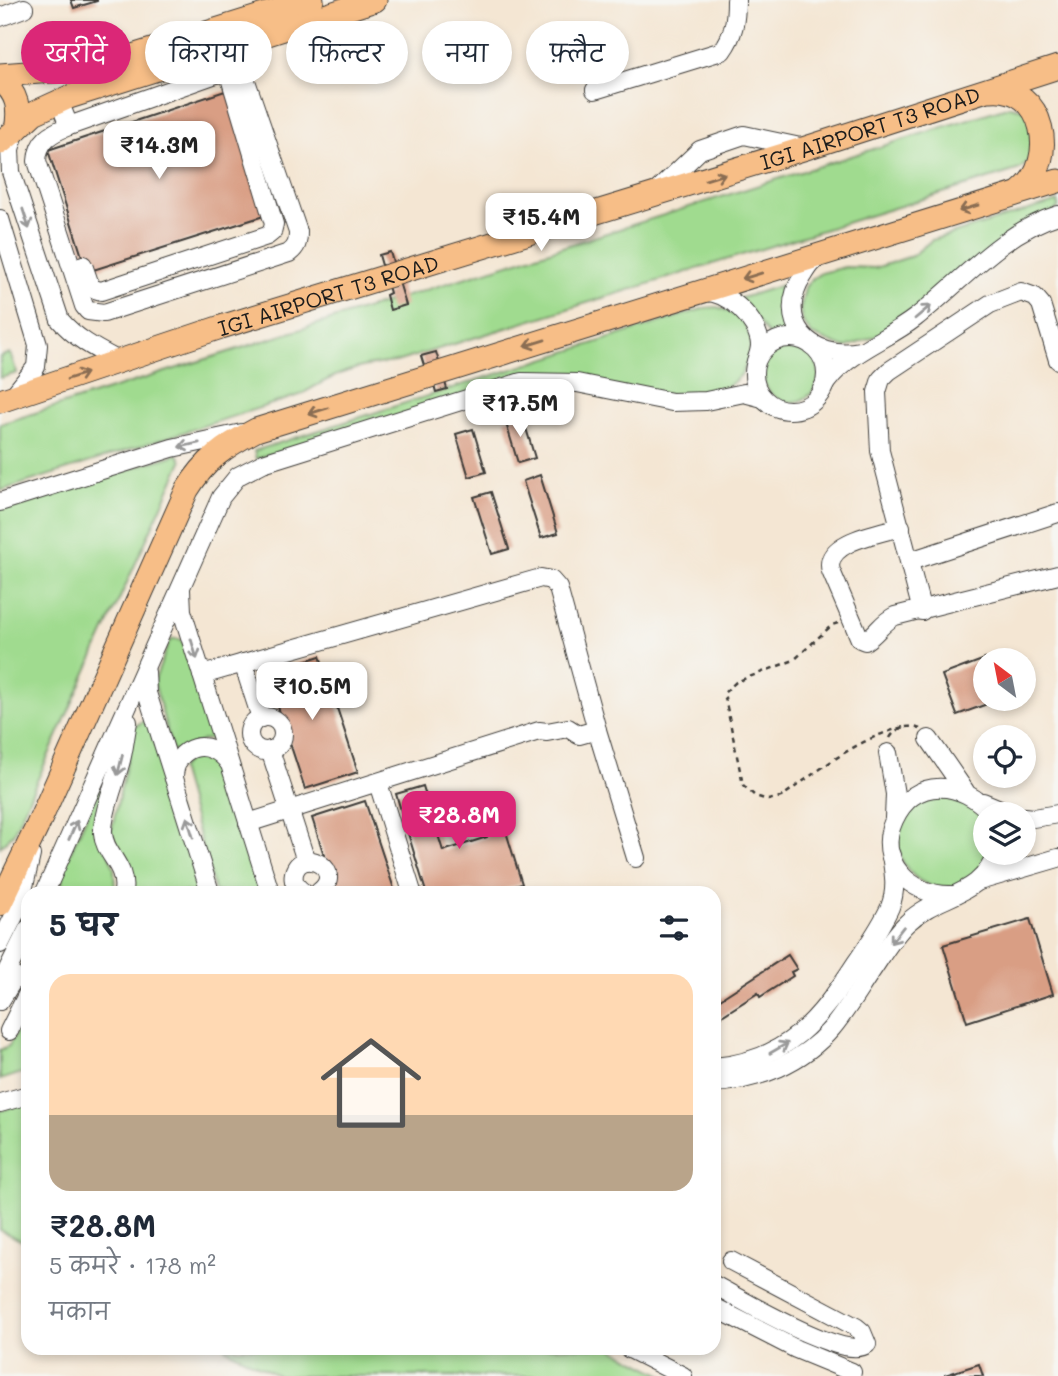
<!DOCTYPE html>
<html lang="hi">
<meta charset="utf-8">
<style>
:root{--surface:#fff;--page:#f6f6f7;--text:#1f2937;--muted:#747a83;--accent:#db2777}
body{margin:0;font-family:Mali,"Playpen Sans Deva",sans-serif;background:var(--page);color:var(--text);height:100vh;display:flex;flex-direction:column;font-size:26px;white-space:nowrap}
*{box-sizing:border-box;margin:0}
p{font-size:23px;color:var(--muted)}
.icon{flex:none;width:38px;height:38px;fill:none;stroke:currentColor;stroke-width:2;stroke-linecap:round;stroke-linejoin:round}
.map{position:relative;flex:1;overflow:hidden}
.details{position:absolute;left:21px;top:886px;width:700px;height:469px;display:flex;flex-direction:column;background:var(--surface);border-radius:21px;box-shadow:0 4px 10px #0003}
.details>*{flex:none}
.banner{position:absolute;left:21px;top:21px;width:700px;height:63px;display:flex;gap:14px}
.needle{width:46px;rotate:328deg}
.buttons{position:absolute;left:973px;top:648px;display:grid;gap:14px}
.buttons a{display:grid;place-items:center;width:63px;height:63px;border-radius:50%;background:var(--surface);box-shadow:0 4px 10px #0003;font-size:35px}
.price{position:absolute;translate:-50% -60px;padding:0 16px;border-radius:14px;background:#fff;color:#222;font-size:23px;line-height:46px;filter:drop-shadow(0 2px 4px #0008)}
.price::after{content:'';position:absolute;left:50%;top:42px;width:21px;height:16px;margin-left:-10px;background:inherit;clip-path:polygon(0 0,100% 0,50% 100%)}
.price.selected{background:var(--accent);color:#fff}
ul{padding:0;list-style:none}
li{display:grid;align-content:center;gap:14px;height:371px;padding:0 28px}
li span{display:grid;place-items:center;height:217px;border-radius:21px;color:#555}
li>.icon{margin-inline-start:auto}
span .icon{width:126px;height:126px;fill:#fffc;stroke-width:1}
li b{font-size:30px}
h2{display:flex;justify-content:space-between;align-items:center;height:84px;padding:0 28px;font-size:30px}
.tag{padding:0 24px;border-radius:32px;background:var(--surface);box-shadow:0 4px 10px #0003;font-size:24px;line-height:63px}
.tag.selected{background:var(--accent);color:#fff}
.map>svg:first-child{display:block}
</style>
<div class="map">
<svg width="1058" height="1376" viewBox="0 0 1058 1376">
<rect width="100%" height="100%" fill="#f6f6f2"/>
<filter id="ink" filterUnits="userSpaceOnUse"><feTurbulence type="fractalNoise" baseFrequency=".0143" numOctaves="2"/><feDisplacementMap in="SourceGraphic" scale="14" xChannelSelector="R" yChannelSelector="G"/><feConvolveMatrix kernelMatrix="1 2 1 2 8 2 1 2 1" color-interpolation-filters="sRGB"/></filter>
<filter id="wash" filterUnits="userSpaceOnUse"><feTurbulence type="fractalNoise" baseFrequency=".00686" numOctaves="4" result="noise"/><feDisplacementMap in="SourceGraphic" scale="28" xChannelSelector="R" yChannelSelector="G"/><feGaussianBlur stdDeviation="1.57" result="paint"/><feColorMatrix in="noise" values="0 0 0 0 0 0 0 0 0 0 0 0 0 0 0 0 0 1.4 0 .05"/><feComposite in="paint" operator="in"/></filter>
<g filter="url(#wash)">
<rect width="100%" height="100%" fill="#f4e6d3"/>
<!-- green -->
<g fill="#a0db8f" stroke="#5e7c56" stroke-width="2">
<path d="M1010,106L1024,109L1033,114V157L1020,169L396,362C355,365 335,374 300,395L0,491V424Z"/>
<path d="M1058,201V208L887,332L845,348L812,335L803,322L800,311L805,287L812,279L821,273L845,267L875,268L912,256L932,240Z"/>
<path d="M792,282L789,328L781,335L770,336L738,299Z"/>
<path d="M717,307L733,313L742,319L752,340L748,362L741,375L730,385L714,392L682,397L538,376L256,459L254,451L705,308Z"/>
<circle cx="791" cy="374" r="28"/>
<path d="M10,353L17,373L0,378V357Z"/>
<path d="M178,454L182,461L13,834L0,847V508Z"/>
<path d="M173,639H180L183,643L214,736L212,740L206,739L177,752L172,750L154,682L169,642Z"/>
<path d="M146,720L148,721L202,892H131L133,878L130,868L113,840L111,832L135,726Z"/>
<path d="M206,752L224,766L261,884L260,892H215L180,769L191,756Z"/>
<path d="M113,757L98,825L114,868L115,891L64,892L61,873Z"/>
<path d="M935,795L965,799L985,819V852H989C986,859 982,871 976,876C918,922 855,823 935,795Z"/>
<path d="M28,1010V1071L0,1080V1050L9,1046Z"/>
<path d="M28,1102V1244L0,1230V1111Z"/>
<path d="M224,1348H611L665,1376H279Z"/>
</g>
<g id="blocks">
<!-- building -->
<g fill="#d99e84">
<path d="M71,0H97V1L74,8Z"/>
<path d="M231,89L270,214L87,272L48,150Z"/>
<path d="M390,252L406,305L390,310L386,295L390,293L379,255Z"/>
<path d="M436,352L447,389L436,392L430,371L426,372L421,356Z"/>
<path d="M522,415L535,458L518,463L505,420Z"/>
<path d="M473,429L486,472L469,477L456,434Z"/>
<path d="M540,475L558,533L541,538L523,481Z"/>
<path d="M491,492L509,549L492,554L474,497Z"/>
<path d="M320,656L358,772L305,789L267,673Z"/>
<path d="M985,659V698L1001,699L957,715L942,675Z"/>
<path d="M423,786L443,851L487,837L479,808L497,802L522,884L494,892H426L396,794Z"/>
<path d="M365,801L395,892H336L312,818Z"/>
<path d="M1030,919L1053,994L967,1022L943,945Z"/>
<path d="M788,955L797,969L791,972L793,976L760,997L758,993L714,1021V1003Z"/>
<path d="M979,1364L983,1376H945V1375Z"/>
</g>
</g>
</g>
<g filter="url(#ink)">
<use href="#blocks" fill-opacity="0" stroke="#3c3a37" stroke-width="2"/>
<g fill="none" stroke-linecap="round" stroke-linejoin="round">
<defs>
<g id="minor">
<path d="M0,17L24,8"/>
<path d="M595,90L722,51C734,35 736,20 736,0"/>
<path d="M59,101L69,126C51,133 38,140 37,161L84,306L88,311L104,313L289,253C297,247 298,242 298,232L245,78L235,71L216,74L208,53"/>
<path d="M69,126L216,74"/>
<path d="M16,130L10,149L11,172L60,320C77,340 98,350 121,362"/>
<path d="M655,193L700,150L744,135L805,148"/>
<path d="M0,219L38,345L36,367L12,397"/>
<path d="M821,256C812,261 808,268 803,276C774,321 810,361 860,351"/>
<path d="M83,265L91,288L101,291L267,236L272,232L274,224L228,71"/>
<path d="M703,292C727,290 759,320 760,345C760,350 758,356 756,361"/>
<circle cx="790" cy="374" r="36"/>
<path d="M822,389C842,354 884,342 915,318C962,282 1000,233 1058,215"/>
<path d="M0,502L172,448L242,433"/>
<path d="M901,527C880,533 822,542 831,571L860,639L865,641C877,634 882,622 895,616L1058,575"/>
<path d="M910,561L1058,513"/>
<path d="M181,590L182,611L270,892"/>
<path d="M922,611L880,451L877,392L881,379L889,371L990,304L1021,292L1035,297L1041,304L1058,360"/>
<path d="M243,663L261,718"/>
<path d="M146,672L147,693L210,892"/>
<path d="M202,675L541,578L551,580L558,588L597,730L636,858"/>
<circle cx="266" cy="734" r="17"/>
<path d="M929,739L965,791"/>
<path d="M270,750L306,861"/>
<path d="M888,753L895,794L894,818"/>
<path d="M174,778C174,745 210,736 229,763"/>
<path d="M378,783L412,892"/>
<path d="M983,802L1012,814"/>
<path d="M1024,817L1033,818L1058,814"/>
<path d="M248,823L539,731L547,732L568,728L579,735L597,730"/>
<path d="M979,881L1058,858"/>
<path d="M45,892L221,497L238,476L263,463L521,382L577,383L672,402L706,401L744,393L763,398"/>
<path d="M123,892C127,864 104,855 103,833C102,814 115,783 120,764C124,751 125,736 128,722"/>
<path d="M303,892C297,888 292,882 294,873C302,845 347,871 319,892"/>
<path d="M951,895C911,896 875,862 894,820C914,776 963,780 991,814"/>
<path d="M0,944L20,904L31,855"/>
<path d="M0,985L28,929"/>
<path d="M0,1001L15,977"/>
<path d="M9,1031L28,993"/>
<path d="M714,1067C787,1061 819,1020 856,963C868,945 881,927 890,907C897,889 894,874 891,855"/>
<path d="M714,1083C759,1080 802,1063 832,1028C847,1010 859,989 872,970C883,954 893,936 907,923C939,892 981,899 997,852"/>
<path d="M0,1103L28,1095"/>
<path d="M714,1285C740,1298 844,1362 867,1344L862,1332L856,1327L731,1261"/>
<path d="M714,1307L796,1349L852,1372"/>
<path d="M628,1348L683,1376"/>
</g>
<g id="major">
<path d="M0,75L94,68L312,0"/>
<path d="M0,80C18,93 20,109 16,130L0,143"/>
<path d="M990,90C1046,84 1058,162 1022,190"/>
<path d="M16,130L34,113L69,97L375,0"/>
<path id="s1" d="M0,401L221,327L806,148L1058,67"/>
<path d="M0,904L37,827L187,490C206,459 224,447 256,430L1058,181"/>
</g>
</defs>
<!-- minor casing -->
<use href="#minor" stroke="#3c3a37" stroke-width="20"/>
<!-- major casing -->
<use href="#major" stroke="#3c3a37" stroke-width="25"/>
<!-- path -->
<g stroke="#3c3a37" stroke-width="2.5" stroke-dasharray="5 5" stroke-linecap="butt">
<path d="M838,623L832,625L794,660L736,682L724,693L743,785L755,796L768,800L781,797C820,770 857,738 904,727"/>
<path d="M890,738C896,727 909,724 920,729"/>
</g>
<!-- minor -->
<use href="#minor" stroke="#fff" stroke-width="18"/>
<!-- major -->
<use href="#major" stroke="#f7be87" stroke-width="23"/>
</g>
<!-- one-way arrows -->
<defs><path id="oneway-shaft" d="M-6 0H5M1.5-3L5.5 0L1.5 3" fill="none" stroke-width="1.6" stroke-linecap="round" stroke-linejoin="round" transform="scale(1.75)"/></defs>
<g stroke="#8a6d52">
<use href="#oneway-shaft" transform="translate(715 177) rotate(-17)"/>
<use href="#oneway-shaft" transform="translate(969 208) rotate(163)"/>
<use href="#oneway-shaft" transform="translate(752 276) rotate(163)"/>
<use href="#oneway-shaft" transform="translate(535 343) rotate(163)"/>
<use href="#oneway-shaft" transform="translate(77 376) rotate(-18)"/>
<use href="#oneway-shaft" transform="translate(318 411) rotate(163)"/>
</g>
<g stroke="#999">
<use href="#oneway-shaft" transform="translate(26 219) rotate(72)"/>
<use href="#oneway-shaft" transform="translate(923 312) rotate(-40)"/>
<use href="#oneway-shaft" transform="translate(189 445) rotate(168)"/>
<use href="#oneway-shaft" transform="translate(194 649) rotate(73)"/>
<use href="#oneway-shaft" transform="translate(120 765) rotate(104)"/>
<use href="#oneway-shaft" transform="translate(190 827) rotate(-107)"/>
<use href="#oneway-shaft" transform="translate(73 830) rotate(-66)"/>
<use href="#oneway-shaft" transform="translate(897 935) rotate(128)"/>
<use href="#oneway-shaft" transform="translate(779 1048) rotate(-30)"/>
</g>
</g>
<g text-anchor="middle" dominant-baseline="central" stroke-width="5" stroke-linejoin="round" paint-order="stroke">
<!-- street labels -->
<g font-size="21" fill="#1c1c1c" stroke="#f6f6f2">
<text stroke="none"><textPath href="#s1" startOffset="912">IGI AIRPORT T3 ROAD</textPath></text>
<text stroke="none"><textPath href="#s1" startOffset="345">IGI AIRPORT T3 ROAD</textPath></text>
</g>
</g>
</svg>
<div class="buttons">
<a><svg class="needle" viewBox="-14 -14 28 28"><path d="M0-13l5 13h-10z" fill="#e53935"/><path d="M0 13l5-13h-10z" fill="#747a83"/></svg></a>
<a><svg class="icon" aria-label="locate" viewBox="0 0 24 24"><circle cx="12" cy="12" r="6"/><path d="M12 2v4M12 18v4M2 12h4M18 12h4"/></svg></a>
<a><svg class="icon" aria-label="layers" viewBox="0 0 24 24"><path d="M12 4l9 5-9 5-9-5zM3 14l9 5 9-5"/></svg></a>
</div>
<b class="price" style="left:159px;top:181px">₹14.3M</b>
<b class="price" style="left:541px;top:253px">₹15.4M</b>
<b class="price" style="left:520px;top:439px">₹17.5M</b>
<b class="price" style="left:312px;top:722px">₹10.5M</b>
<b class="price selected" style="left:459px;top:851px">₹28.8M</b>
<div class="banner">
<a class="tag selected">खरीदें</a>
<a class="tag">किराया</a>
<a class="tag">फ़िल्टर</a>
<a class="tag">नया</a>
<a class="tag">फ़्लैट</a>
</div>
<section class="details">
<h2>5 घर<svg class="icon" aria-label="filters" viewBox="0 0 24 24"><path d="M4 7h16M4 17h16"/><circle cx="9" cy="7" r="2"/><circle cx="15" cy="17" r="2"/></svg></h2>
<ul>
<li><span style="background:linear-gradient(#ffd9b3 65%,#b9a48a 0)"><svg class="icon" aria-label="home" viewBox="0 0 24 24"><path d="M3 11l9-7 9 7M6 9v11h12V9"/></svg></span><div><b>₹28.8M</b><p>5 कमरे · 178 m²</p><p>मकान</p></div></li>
</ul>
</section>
</div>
